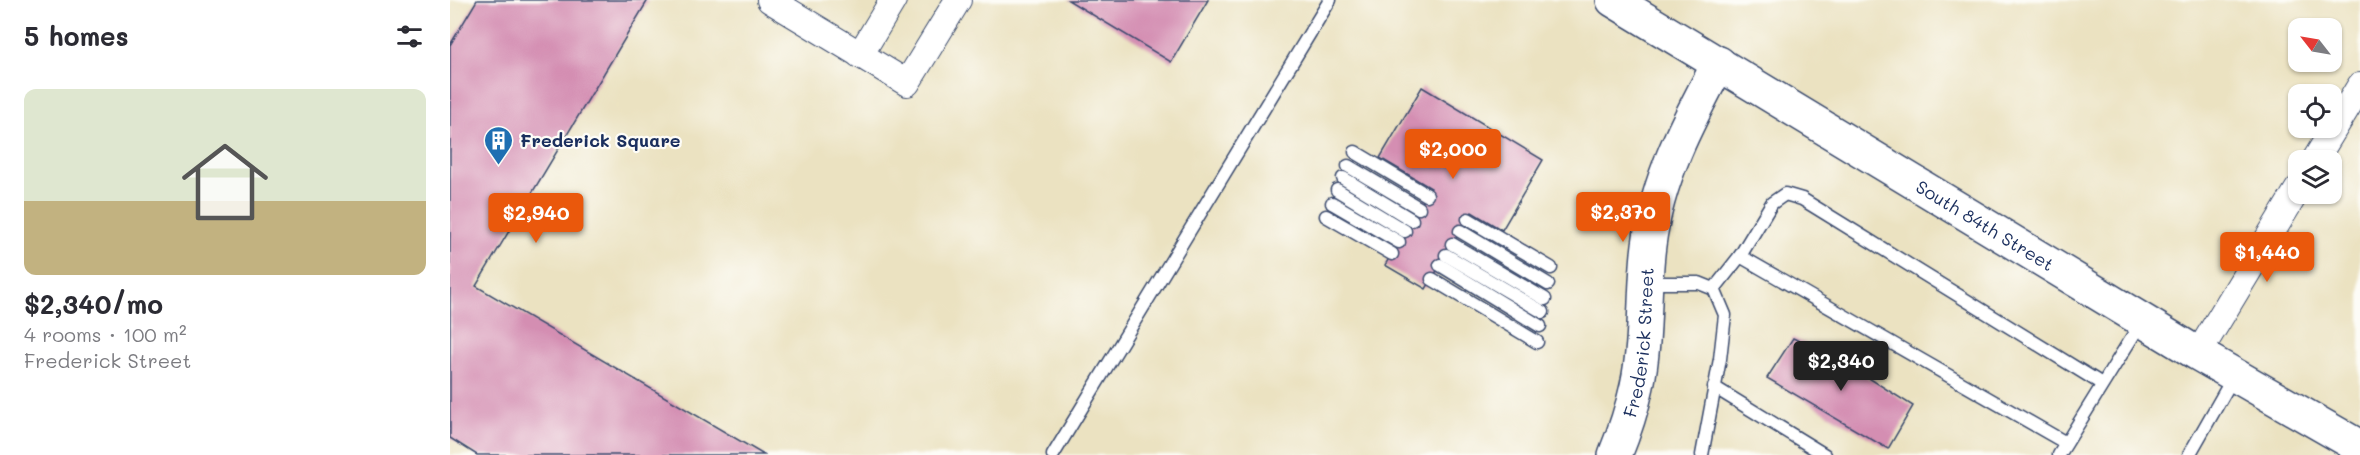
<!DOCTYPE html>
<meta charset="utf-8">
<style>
:root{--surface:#fff;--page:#f2f2f3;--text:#2b2b33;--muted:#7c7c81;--line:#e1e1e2;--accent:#ea580c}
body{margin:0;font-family:Mali,sans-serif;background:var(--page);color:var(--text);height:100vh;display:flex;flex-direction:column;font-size:22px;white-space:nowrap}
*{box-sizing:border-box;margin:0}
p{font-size:20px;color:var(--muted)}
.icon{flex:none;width:33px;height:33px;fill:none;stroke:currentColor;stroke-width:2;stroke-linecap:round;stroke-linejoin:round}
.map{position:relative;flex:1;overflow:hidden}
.sheet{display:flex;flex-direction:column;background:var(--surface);width:450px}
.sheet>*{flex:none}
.needle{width:39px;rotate:301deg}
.buttons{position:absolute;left:1838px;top:18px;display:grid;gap:12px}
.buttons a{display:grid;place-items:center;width:54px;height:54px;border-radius:12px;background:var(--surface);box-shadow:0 2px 4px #0004;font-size:30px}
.price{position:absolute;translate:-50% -51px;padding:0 14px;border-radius:6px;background:var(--accent);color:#fff;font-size:20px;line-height:39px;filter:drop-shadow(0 2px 3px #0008)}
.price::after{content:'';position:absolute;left:50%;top:36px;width:18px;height:14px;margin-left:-9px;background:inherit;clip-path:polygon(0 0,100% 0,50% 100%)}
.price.active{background:#222;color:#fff}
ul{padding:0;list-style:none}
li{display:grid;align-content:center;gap:12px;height:318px;padding:0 24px}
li+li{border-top:2px solid var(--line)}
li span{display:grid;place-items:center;height:186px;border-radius:12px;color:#555}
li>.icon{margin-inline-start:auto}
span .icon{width:108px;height:108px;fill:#fffc;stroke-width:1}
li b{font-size:26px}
h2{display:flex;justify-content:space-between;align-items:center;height:72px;padding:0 24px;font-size:26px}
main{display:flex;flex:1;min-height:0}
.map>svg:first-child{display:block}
</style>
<main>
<section class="sheet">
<h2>5 homes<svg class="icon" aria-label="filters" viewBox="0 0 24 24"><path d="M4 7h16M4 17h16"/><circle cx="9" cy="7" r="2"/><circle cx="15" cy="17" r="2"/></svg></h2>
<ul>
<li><span style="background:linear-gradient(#dfe7d0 60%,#c2b280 0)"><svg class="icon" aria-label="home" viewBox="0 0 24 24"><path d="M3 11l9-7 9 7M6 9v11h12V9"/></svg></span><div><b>$2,340/mo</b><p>4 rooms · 100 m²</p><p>Frederick Street</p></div></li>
</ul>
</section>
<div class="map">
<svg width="1910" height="455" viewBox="0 0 1910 455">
<rect width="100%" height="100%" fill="#fdfcf7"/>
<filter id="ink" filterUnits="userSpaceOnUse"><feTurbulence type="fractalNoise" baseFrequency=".0167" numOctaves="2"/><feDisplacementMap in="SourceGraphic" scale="12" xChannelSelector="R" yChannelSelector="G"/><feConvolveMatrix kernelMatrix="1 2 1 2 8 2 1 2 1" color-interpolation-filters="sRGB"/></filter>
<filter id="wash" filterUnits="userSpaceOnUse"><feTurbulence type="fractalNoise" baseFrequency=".008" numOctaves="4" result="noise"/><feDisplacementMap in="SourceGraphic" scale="24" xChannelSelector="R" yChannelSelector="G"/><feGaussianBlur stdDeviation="1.35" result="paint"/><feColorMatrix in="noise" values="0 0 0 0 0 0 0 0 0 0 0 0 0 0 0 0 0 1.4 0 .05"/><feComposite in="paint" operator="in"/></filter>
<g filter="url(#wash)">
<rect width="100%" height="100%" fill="#ebe2c1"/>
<g id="blocks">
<!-- building -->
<g fill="#d48eb2">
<path d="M27,0H198L26,286L314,455H27L0,438V45Z"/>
<path d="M618,0H758L721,62Z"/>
<path d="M972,87L1093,160L1052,230L1022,212L976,289L935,265L981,188L930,158Z"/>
<path d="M1343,338L1392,361L1463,406L1438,449L1317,378Z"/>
</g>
</g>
</g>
<g filter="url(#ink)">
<use href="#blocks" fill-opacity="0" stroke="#3a4a6d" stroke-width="1.5"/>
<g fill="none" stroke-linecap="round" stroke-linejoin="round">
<defs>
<g id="service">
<path d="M905,152L977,195"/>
<path d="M898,166L969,208"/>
<path d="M893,178L962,220"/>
<path d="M887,190L955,231"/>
<path d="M882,203L949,242"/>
<path d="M876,216L942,254"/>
<path d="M1018,219L1101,268"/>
<path d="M1010,231L1098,284"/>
<path d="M1002,244L1095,299"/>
<path d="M996,255L1093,312"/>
<path d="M1290,256L1322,203L1335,194L1352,199L1652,384"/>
<path d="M990,265L1090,326"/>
<path d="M982,279L1087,342"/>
<path d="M1197,283H1249L1264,289L1275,315L1270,359L1252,455"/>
<path d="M1264,289L1290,256L1616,443"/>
<path d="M1264,387L1375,455"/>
<path d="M603,455L880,0"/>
<path d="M1609,455L1692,321"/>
<path d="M1739,455L1784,376"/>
</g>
<g id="minor">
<path d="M320,0L457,83L508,0"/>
<path d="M410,55L443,0"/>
<path d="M1865,160L1910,86"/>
<path d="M1748,354L1848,189"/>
</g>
<g id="secondary">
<path id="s1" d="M1165,455C1174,433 1182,409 1187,386C1197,339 1193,291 1199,245C1207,179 1238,121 1269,63"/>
</g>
<g id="primary">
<path id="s2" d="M1163,0L1748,354L1910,447"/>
</g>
</defs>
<!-- service casing -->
<use href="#service" stroke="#3a4a6d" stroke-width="15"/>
<!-- minor casing -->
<use href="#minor" stroke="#3a4a6d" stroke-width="28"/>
<!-- secondary casing -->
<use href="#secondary" stroke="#3a4a6d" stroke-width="36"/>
<!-- primary casing -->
<use href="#primary" stroke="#3a4a6d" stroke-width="36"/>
<!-- service -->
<use href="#service" stroke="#fff" stroke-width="12"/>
<!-- minor -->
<use href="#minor" stroke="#fff" stroke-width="26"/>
<!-- secondary -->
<use href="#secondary" stroke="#fff" stroke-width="33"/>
<!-- primary -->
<use href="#primary" stroke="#fff" stroke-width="33"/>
</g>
</g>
<!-- icons -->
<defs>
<symbol id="building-pin" viewBox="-11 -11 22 30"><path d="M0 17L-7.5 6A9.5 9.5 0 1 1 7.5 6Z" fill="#1f6fb2" stroke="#fdfcf7"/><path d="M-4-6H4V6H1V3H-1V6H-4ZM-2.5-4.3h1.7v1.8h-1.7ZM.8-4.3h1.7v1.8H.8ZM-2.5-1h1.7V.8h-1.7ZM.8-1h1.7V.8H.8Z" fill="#fff"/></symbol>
</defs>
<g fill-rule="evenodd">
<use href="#building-pin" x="32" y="124" width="33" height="45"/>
</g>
<g text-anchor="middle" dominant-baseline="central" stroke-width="4.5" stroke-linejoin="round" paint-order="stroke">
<!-- poi labels -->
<g font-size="18" font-weight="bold" fill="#1b2f5e" stroke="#fdfcf7" text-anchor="start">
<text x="70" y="140">Frederick Square</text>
</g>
<!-- street labels -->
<g font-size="18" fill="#1b2f5e" stroke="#fdfcf7">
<text stroke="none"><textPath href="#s2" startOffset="435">South 84th Street</textPath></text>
<text stroke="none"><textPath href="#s1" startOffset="116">Frederick Street</textPath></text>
</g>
</g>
</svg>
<div class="buttons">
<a><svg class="needle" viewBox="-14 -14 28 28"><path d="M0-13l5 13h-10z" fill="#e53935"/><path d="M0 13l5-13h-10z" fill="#7c7c81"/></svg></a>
<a><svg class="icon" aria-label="locate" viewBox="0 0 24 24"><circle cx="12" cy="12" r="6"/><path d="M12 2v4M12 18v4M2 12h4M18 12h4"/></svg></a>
<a><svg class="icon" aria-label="layers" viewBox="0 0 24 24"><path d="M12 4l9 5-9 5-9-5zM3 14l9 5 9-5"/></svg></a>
</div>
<b class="price" style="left:1003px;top:180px">$2,000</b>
<b class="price" style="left:1173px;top:243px">$2,370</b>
<b class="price" style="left:86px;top:244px">$2,940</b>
<b class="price" style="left:1817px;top:283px">$1,440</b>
<b class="price active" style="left:1391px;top:392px">$2,340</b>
</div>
</main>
